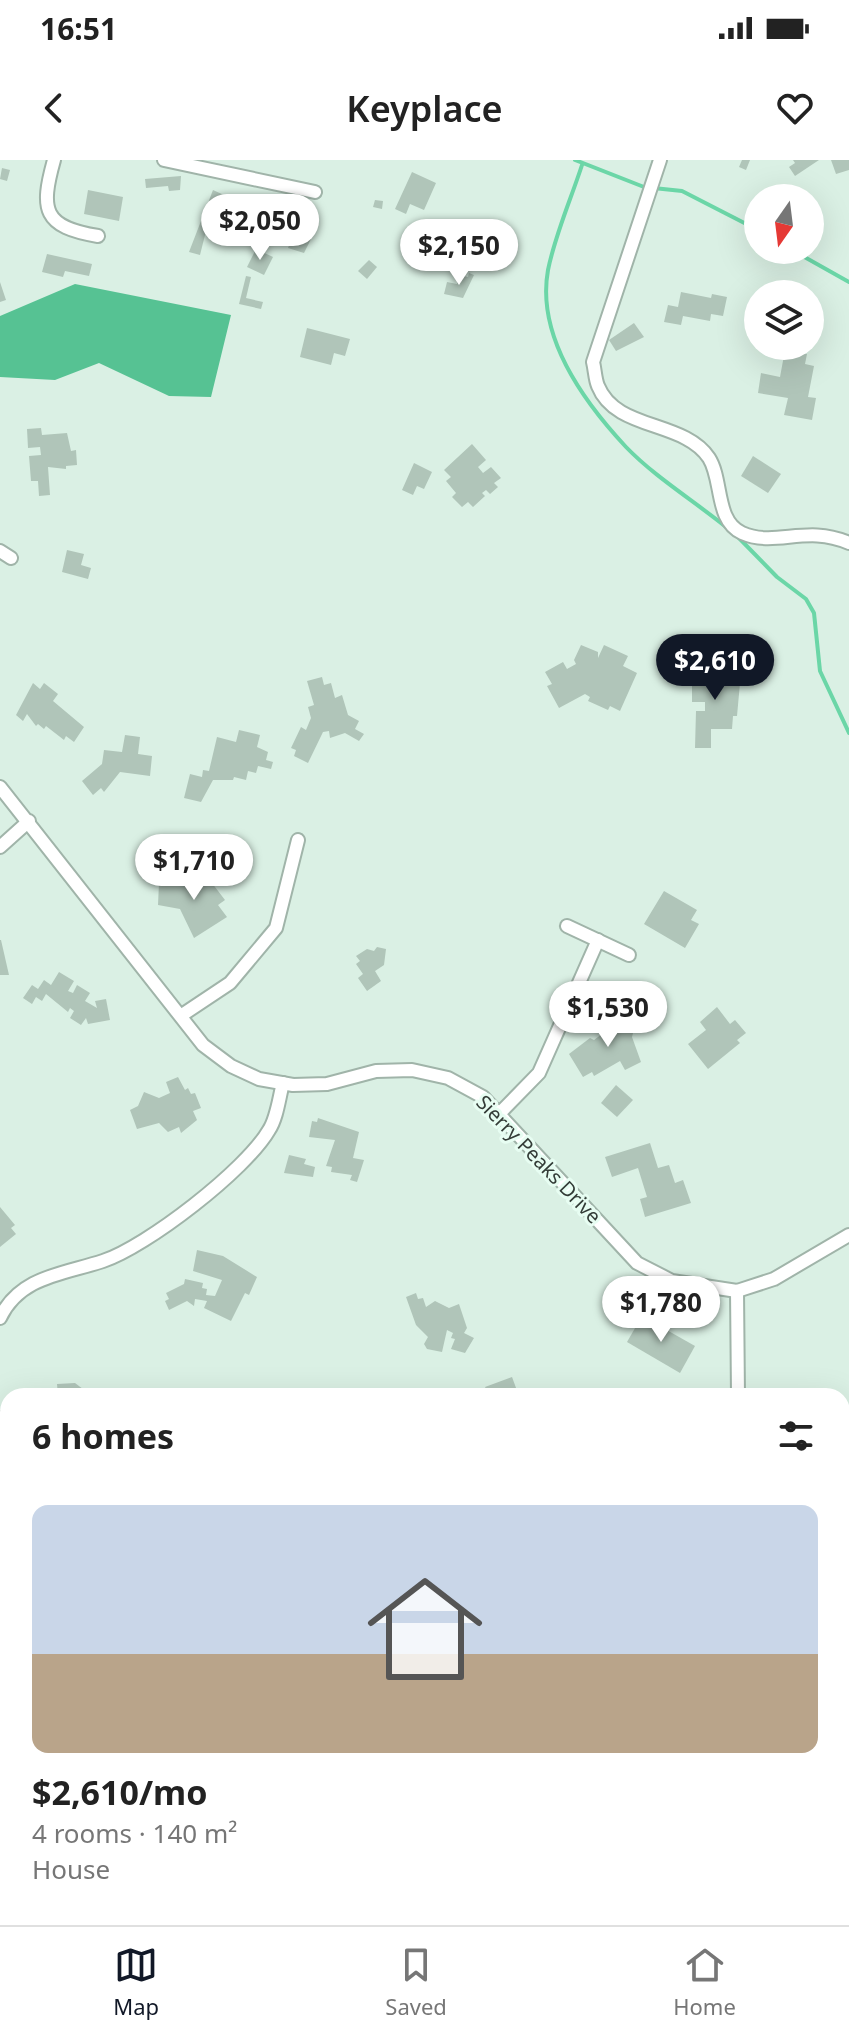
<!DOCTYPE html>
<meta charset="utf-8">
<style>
:root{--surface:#fff;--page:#f6f6f6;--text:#222;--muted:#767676;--line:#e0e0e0;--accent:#111827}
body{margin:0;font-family:"Noto Sans",sans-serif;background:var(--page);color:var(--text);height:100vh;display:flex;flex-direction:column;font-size:30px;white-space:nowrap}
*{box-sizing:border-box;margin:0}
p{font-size:26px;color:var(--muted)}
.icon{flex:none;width:44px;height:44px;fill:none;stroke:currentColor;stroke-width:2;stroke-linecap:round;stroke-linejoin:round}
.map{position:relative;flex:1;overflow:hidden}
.sheet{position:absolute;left:0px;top:1228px;width:850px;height:538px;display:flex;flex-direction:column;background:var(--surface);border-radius:24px 24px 0 0;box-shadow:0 8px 32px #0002}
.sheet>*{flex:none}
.needle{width:52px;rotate:194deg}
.tools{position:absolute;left:744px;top:24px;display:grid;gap:16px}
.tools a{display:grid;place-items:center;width:80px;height:80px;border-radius:50%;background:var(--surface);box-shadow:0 8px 32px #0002;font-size:40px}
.price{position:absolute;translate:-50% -68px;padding:0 18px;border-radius:28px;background:#fff;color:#222;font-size:26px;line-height:52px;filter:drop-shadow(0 2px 4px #0008)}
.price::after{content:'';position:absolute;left:50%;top:48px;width:24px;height:18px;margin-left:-12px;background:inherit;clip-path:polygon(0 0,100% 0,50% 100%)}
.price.active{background:var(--accent);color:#fff}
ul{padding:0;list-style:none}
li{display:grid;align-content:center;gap:16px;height:424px;padding:0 32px}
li+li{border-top:2px solid var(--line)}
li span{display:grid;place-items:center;height:248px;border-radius:16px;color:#555}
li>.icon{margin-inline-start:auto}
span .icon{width:144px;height:144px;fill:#fffc;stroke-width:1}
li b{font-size:34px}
h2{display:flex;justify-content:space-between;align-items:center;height:96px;padding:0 32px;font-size:34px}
.status{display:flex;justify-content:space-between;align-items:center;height:56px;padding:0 40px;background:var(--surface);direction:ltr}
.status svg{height:22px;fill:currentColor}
header{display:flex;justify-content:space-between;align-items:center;height:104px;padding:0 32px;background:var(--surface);font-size:36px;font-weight:600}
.menu{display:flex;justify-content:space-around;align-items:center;height:112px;border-top:2px solid var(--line);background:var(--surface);font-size:22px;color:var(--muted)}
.menu a{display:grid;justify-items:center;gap:4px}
.menu .active{color:var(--accent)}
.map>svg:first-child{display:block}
</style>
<div class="status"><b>16:51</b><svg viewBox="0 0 49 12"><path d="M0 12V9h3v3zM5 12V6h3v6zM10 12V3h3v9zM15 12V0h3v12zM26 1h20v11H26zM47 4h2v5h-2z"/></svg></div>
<header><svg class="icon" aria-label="back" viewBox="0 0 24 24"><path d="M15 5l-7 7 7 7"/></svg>Keyplace<svg class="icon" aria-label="heart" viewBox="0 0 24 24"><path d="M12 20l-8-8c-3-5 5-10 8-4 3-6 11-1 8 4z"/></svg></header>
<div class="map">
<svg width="849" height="1765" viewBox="0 0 849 1765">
<rect width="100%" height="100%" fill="#daf0e4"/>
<!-- forest -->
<g fill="#56c293">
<path d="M75,124L231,155L211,237L169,236L99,203L55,220L0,217V156Z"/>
<path d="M0,1548L8,1554V1665L0,1666Z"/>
</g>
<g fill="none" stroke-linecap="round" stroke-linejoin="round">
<!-- stream -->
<g stroke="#6bd6a7" stroke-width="4">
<path d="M575,0L644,27L682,31L758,70"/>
<path d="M582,5C571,39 555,75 548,110C536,176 583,241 626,287C655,317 694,341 726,367"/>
<path d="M792,90L849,122"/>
<path d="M736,375L777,417L806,439L814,453L820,511L849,573"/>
</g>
</g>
<!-- building -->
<g fill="#b0c5b9">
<path d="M742,0H750L746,10L739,7Z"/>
<path d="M793,0H819L795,16L789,7L795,3Z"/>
<path d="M831,0H849V10L836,14Z"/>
<path d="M2,8L10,10L7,21L0,19Z"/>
<path d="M412,12L436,23L424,50L410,44L406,54L395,49Z"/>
<path d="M181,16L180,30L169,31L168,26L146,28L145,19Z"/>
<path d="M88,30L123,37L119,61L84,54Z"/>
<path d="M213,30L224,35L222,41L225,43L205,75L200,95L189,92Z"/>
<path d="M375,40L383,41L382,49L373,47Z"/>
<path d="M298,56L313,60L308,73L313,75L304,93L288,88L290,83L282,81L286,68L293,70Z"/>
<path d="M256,89L273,97L264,115L247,107Z"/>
<path d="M47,94L92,104L89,116L65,111L63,117L42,112Z"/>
<path d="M369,100L377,107L367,119L358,111Z"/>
<path d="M469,113L474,115L463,138L444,134L447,122L457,124L459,115L468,117Z"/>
<path d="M246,116L251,117L246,138L263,142L261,149L239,144Z"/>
<path d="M0,122L6,140L0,142Z"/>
<path d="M681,132L711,138L712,134L727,137L723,156L711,154L710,161L683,156L681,165L664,162L668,145L678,147Z"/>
<path d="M634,163L644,177L616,191L609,180Z"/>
<path d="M307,168L350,179L345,196L334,193L331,205L300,197Z"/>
<path d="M785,190L807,194L805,204L814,206L808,237L816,238L812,260L784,255L788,238L758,233L761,213L780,217Z"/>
<path d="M41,268L42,275L67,273L71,291L76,290L77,305L66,306V309L48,307L50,335L39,336L38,321H31L29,296L41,295L40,287L28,288L27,269Z"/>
<path d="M472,284L486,300L478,307L483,313L491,307L501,318L494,323L498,327L490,334L486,330L482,333L485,336L473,347L468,342L462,347L452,337L456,333L446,321L451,317L444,310Z"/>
<path d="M753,296L781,314L768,333L741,316Z"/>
<path d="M414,303L432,312L424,329L417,326L413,335L402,330Z"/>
<path d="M67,390L84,394L81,405L91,408L88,419L62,412Z"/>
<path d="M581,485L598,492V498L604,485L628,496L623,506L637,513L620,551L610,546L608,550L588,541L590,537L585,534L559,548L547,526L552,524L545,512L563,502L567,509L576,504L574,500Z"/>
<path d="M715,507H733V512H741L737,556H733L732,569H711V588H695L696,551H705V542H692V512L715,513Z"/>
<path d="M322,517L324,525L331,523L335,538L342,535L348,555L359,561L355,569L364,574L359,581L345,573L330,578L329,571L323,572L308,603L294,596L296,590L291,588L301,567L306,570L311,558L308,547L314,545L307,521Z"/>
<path d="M33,523L40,529L44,523L58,534L53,541L84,567L74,582L66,576L64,580L46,566L44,569L38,564L36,566L27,554L23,561L16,555Z"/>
<path d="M239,570L260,575L257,587L268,592L266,600L273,602L271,609L258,606L256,613L248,611L246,620L234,617L233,620H213L201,642L184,638L190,614L202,617L203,610L209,611L217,577L236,582Z"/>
<path d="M125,575L140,577L138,594L152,596L150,616L120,612L104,632L101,628L93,635L82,621L102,604L104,590L122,592Z"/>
<path d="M205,714L225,740L218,745L227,757L194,778L180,749L158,745L159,723Z"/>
<path d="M664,731L697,750L691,760L699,764L685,788L644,764Z"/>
<path d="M0,780H1L9,815H0Z"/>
<path d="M377,787L386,789L384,805L375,811L381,821L367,831L358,818L363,814L356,804L360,801L356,796L367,789L374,791Z"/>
<path d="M59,812L74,821L68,831L73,833L77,825L90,833L85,841L97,848L95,841L106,839L110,860L88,864L86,858L81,865L70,858L74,851L70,848L68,852L46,834L42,841L36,837L32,844L23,838L32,825L38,829L44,820L51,825Z"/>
<path d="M717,847L730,864L735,860L746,873L737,880L740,883L708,909L688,884L706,870L700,862Z"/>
<path d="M621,853L637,857L632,877L641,902L625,910L620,901L594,916L592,912L583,917L569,894L590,878L594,880L606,871L610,875L616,871Z"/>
<path d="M178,917L185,930L188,928L191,934L195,933L201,948L193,951L197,960L181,973L179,967L168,972L159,963L137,969L130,950L138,946L144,932L159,938L170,933L166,922Z"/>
<path d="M616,925L633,940L617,957L601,943Z"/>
<path d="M318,958L359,972L353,998L364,1000L357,1022L350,1020L352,1015L331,1012L332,1007L326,1006L335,980L309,977L312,961L317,962Z"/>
<path d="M650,983L658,1008L669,1005L675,1023L683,1020L691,1043L645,1057L640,1039L647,1037L638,1008L612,1017L605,997Z"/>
<path d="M289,995L306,999L304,1004L315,1007L313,1017L284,1013Z"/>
<path d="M0,1047L15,1065L11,1068L16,1074L0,1087Z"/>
<path d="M197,1090L223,1096L257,1117L249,1135L245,1133L231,1161L204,1148L207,1141L195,1139L194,1146L187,1141L169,1150L165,1141L169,1139L166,1133L184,1124L185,1119L203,1123L202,1128L207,1129L206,1135L215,1136L222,1120L193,1111Z"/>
<path d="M416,1133L418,1139L423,1138L426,1147L435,1141L449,1148L459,1144L467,1168L464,1173L474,1178L465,1193L451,1189L455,1179L451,1178L453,1173L447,1170L442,1192L427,1189L424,1184L428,1177L416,1165L406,1137Z"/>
<path d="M642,1156L695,1186L680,1213L627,1182Z"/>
<path d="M512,1217L519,1236H480L487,1231L485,1227Z"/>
<path d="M75,1223L92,1236H58L57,1224Z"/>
<path d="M845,1254L849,1255V1296L842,1294Z"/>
<path d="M844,1522L849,1524V1552L842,1550Z"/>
<path d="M849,1620V1659L842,1662V1623Z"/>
<path d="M842,1720L849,1724V1765H840L828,1758H842Z"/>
<path d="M198,1758H207L212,1763L216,1758H233L226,1765H192Z"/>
<path d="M369,1758H394L391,1765H365Z"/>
<path d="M705,1758H737L708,1765Z"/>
</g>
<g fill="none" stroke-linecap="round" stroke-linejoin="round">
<defs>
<g id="minor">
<path d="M54,0C40,50 43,67 98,76"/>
<path d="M164,0L315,32"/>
<path d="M660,0L593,202C595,210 595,219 598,226C616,271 684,260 709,298C723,320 715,361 742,373C776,388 806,364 849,383"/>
<path d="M0,391L11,398"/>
<path d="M0,627L203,885L231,906L259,919L293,925L327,924L376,911L412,910L448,918L483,937L637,1103L672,1121L737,1131L774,1119L849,1075"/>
<path d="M0,687L29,661"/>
<path d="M567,766L629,795"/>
<path d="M182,855L230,823L276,768L298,680"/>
<path d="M499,954L539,913L598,780"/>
<path d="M737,1131L738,1236"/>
<path d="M0,1158C20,1116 64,1114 103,1101C146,1087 246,1010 269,970C277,958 279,938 283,923"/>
<path d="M0,1258L8,1287"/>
<path d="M842,1477L849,1470"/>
<path d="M131,1758L137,1765"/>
<path d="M0,1763L15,1758"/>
<path d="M454,1765L456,1758"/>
<path d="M766,1765L767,1758"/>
</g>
</defs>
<!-- minor casing -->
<use href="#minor" stroke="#a0b4a9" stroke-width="16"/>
<!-- minor -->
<use href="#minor" stroke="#fff" stroke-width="12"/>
</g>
<g text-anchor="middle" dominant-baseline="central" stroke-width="6" stroke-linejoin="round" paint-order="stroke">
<!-- street labels -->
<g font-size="20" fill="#333c37" stroke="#e7fdf2">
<text transform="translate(539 999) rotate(46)">Sierry Peaks Drive</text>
</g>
</g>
</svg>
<div class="tools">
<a><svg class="needle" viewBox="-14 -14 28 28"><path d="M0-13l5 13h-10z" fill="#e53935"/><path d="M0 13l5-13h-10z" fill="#767676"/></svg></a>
<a><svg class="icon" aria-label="layers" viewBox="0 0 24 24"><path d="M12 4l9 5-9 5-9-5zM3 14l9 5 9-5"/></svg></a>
</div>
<b class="price" style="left:260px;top:102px">$2,050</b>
<b class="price" style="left:459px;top:127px">$2,150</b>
<b class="price active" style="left:715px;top:542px">$2,610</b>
<b class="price" style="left:194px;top:742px">$1,710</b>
<b class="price" style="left:608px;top:889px">$1,530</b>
<b class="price" style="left:661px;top:1184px">$1,780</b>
<section class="sheet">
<h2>6 homes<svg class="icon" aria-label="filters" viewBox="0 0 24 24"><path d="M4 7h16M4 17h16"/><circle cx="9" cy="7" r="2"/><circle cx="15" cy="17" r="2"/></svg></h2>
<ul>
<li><span style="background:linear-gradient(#c9d6e8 60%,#b9a48a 0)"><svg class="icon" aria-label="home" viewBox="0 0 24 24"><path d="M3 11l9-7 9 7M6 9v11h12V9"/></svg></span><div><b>$2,610/mo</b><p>4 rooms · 140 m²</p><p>House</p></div></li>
</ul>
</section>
</div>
<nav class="menu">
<a class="active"><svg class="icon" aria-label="map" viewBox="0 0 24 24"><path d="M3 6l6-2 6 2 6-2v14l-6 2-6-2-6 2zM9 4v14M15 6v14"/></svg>Map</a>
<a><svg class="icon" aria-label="saved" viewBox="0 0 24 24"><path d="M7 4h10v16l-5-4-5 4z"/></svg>Saved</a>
<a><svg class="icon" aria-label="home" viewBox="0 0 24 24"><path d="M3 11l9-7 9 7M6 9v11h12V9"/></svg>Home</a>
</nav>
